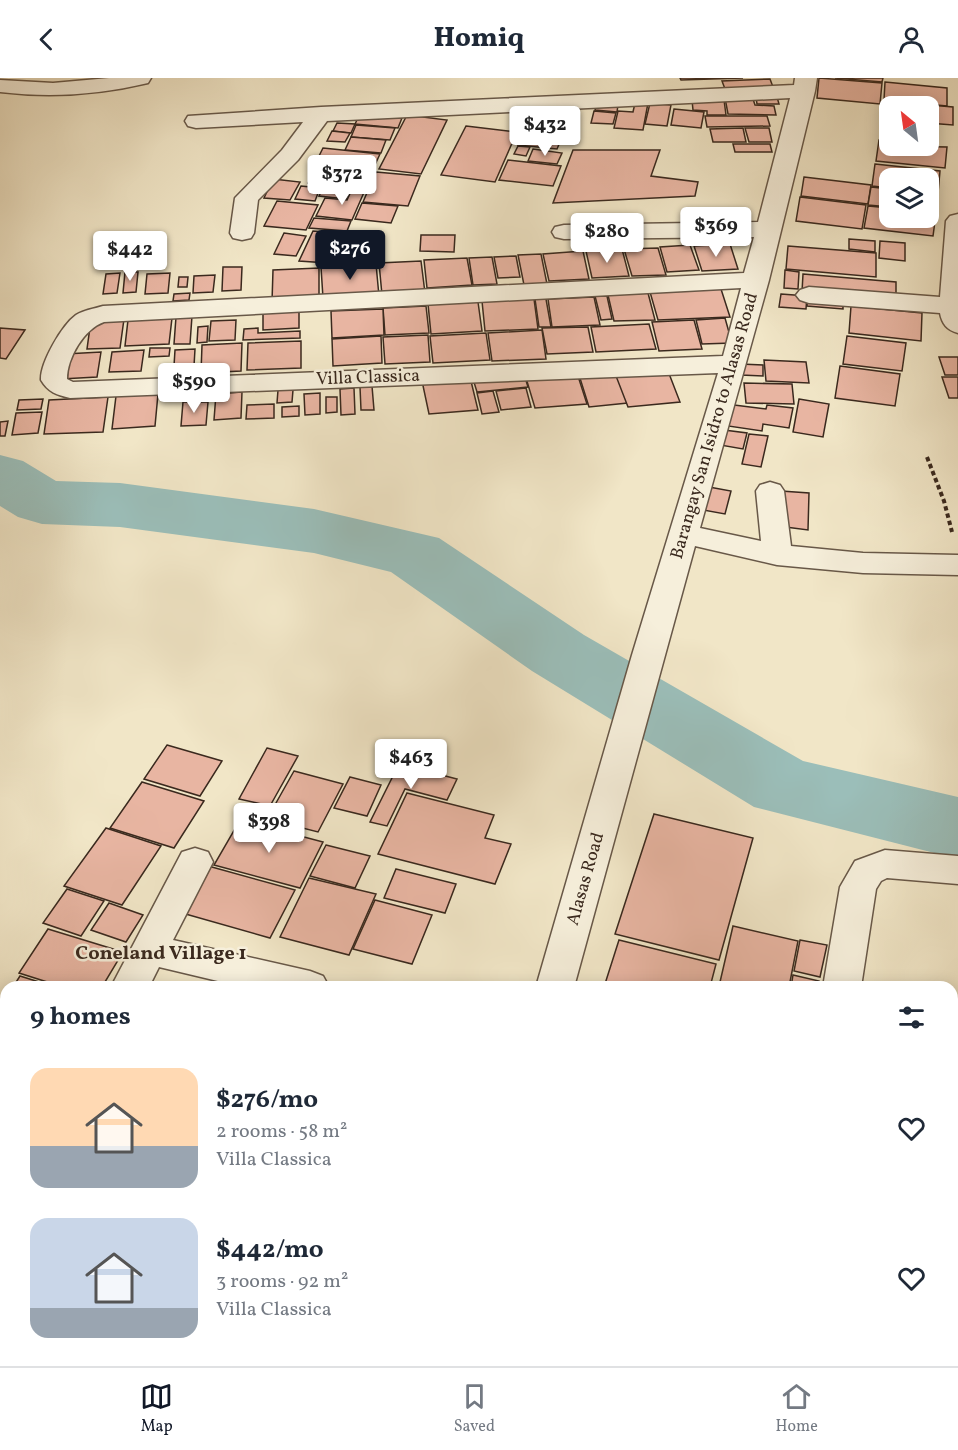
<!DOCTYPE html>
<meta charset="utf-8">
<style>
:root{--surface:#fff;--page:#f6f6f7;--text:#1f2937;--muted:#747a83;--line:#e0e1e3;--accent:#111827}
body{margin:0;font-family:Vollkorn,serif;background:var(--page);color:var(--text);height:100vh;display:flex;flex-direction:column;font-size:22px;white-space:nowrap}
*{box-sizing:border-box;margin:0}
p{font-size:20px;color:var(--muted)}
.icon{flex:none;width:33px;height:33px;fill:none;stroke:currentColor;stroke-width:2;stroke-linecap:round;stroke-linejoin:round}
.map{position:relative;flex:1;overflow:hidden}
.details{position:absolute;left:0px;top:903px;width:958px;height:386px;display:flex;flex-direction:column;background:var(--surface);border-radius:18px 18px 0 0;box-shadow:0 3px 15px #0003}
.details>*{flex:none}
.needle{width:39px;rotate:331deg}
.buttons{position:absolute;left:879px;top:18px;display:grid;gap:12px}
.buttons a{display:grid;place-items:center;width:60px;height:60px;border-radius:12px;background:var(--surface);box-shadow:0 3px 15px #0003;font-size:30px}
.price{position:absolute;translate:-50% -51px;padding:0 14px;border-radius:6px;background:#fff;color:#222;font-size:20px;line-height:39px;filter:drop-shadow(0 2px 3px #0008)}
.price::after{content:'';position:absolute;left:50%;top:36px;width:18px;height:14px;margin-left:-9px;background:inherit;clip-path:polygon(0 0,100% 0,50% 100%)}
.price.selected{background:var(--accent);color:#fff}
ul{padding:0;list-style:none}
li{display:flex;align-items:center;gap:18px;height:150px;padding:0 30px}
li span{display:grid;place-items:center;flex:none;width:168px;height:120px;border-radius:18px;color:#555}
li>.icon{margin-inline-start:auto}
span .icon{width:72px;height:72px;fill:#fffc;stroke-width:1}
li b{font-size:26px}
h2{display:flex;justify-content:space-between;align-items:center;height:72px;padding:0 30px;font-size:26px}
header{display:flex;justify-content:space-between;align-items:center;height:78px;padding:0 30px;background:var(--surface);font-size:27px;font-weight:800}
.menu{display:flex;justify-content:space-around;align-items:center;height:84px;border-top:2px solid var(--line);background:var(--surface);font-size:16px;color:var(--muted)}
.menu a{display:grid;justify-items:center;gap:3px}
.menu .selected{color:var(--accent)}
.map>svg:first-child{display:block}
</style>
<header><svg class="icon" aria-label="back" viewBox="0 0 24 24"><path d="M15 5l-7 7 7 7"/></svg>Homiq<svg class="icon" aria-label="person" viewBox="0 0 24 24"><circle cx="12" cy="8" r="4"/><path d="M4 21q1-7 8-7t8 7"/></svg></header>
<div class="map">
<svg width="958" height="1288" viewBox="0 0 958 1288">
<rect width="100%" height="100%" fill="#f1e6c7"/>
<filter id="stains"><feTurbulence type="fractalNoise" baseFrequency=".00333" numOctaves="4"/><feColorMatrix values="0 0 0 0 .2 0 0 0 0 .09 0 0 0 0 .02 0 0 0 .5 -.17"/></filter>
<radialGradient id="worn" r=".72"><stop offset=".6" stop-color="#630" stop-opacity="0"/><stop offset="1" stop-color="#630" stop-opacity=".3"/></radialGradient>
<g fill="none" stroke-linecap="round" stroke-linejoin="round">
<!-- river -->
<path fill="#9bbeb9" fill-rule="evenodd" d="M0,377L23,383L56,403L120,405L314,431L439,460L584,557L803,683L958,719V781L754,729L532,593L391,494L314,475L120,449L42,446L18,439L0,428Z"/>
</g>
<!-- building -->
<g fill="#e8b5a2" stroke="#3a291e" stroke-width="1.5">
<path d="M680,0H743L681,2Z"/>
<path d="M819,0L882,5L880,26L817,20Z"/>
<path d="M835,0H883L882,4Z"/>
<path d="M770,1L773,9L725,11L722,3Z"/>
<path d="M885,4L947,10V28L884,22Z"/>
<path d="M756,19H777L779,26H757Z"/>
<path d="M725,20L753,21L755,27L774,28L776,37L728,36Z"/>
<path d="M692,22H724L726,37H707V33L693,32Z"/>
<path d="M883,23L953,29V47L928,45V28H890V42L881,41Z"/>
<path d="M635,25H648L643,52L614,50L618,33L633,34Z"/>
<path d="M650,25L671,27L667,48L645,46Z"/>
<path d="M597,26L618,27L617,34L595,32Z"/>
<path d="M674,31L704,34L701,50L671,47Z"/>
<path d="M594,33L616,35L613,46L591,45Z"/>
<path d="M360,36L402,40L398,50L355,46Z"/>
<path d="M407,37L447,42L421,96L379,91Z"/>
<path d="M705,38H767L770,48L707,49Z"/>
<path d="M337,45L355,46L351,55L333,53Z"/>
<path d="M356,47L395,50L390,62L351,59Z"/>
<path d="M466,48L517,54L495,104L441,97Z"/>
<path d="M743,50L746,64H713L710,51Z"/>
<path d="M745,50H769L772,64H749Z"/>
<path d="M332,53L350,55L345,64L327,63Z"/>
<path d="M524,53L563,57L557,71L518,67Z"/>
<path d="M351,59L386,62L381,75L345,72Z"/>
<path d="M879,62L890,63V68L947,69L945,90L876,83Z"/>
<path d="M733,66H770L772,74H735Z"/>
<path d="M518,68L530,69L526,78L514,76Z"/>
<path d="M323,70L380,76L374,89L316,84Z"/>
<path d="M533,71L562,75L557,86L528,83Z"/>
<path d="M573,72H660L651,98L698,104L695,118L553,125Z"/>
<path d="M508,82L561,88L553,108L499,102Z"/>
<path d="M317,85L374,90L365,110L308,105Z"/>
<path d="M875,86L940,93L938,115L928,114V100H890V110L872,108Z"/>
<path d="M376,94L420,98L408,128L363,124Z"/>
<path d="M804,99L871,107L868,126L801,118Z"/>
<path d="M273,101L300,104L290,122L264,120Z"/>
<path d="M301,108L320,110L315,123L295,121Z"/>
<path d="M324,108L351,111L346,121L319,118Z"/>
<path d="M871,109L890,111V129L868,127Z"/>
<path d="M352,111L365,112L352,142L316,138L325,120L347,122Z"/>
<path d="M928,115L938,116L937,135L928,134Z"/>
<path d="M800,119L866,127L862,151L796,143Z"/>
<path d="M277,123L318,127L306,152L264,148Z"/>
<path d="M362,125L398,128L391,145L355,141Z"/>
<path d="M868,128L890,130V140H928V135L936,136L933,158L864,150Z"/>
<path d="M314,140L351,143L347,153L309,150Z"/>
<path d="M313,153L341,155L328,185L299,183Z"/>
<path d="M284,155L306,158L296,178L274,176Z"/>
<path d="M421,157H455L454,174L420,173Z"/>
<path d="M849,161L875,163V174L849,171Z"/>
<path d="M880,163L905,165V183L879,180Z"/>
<path d="M730,166L738,191L702,193L694,168Z"/>
<path d="M690,167L699,192L667,194L660,169Z"/>
<path d="M788,168L876,175V199L786,191Z"/>
<path d="M658,170L666,197L632,198L624,171Z"/>
<path d="M622,171L629,198L592,200L586,173Z"/>
<path d="M583,173L589,201L549,203L543,176Z"/>
<path d="M541,176L547,206L524,207L518,177Z"/>
<path d="M516,178L520,199L498,200L494,179Z"/>
<path d="M492,179L497,206L473,207L469,180Z"/>
<path d="M467,180L472,207L427,210L424,182Z"/>
<path d="M421,183L425,215L382,217L379,185Z"/>
<path d="M376,186L379,218L323,220L321,189Z"/>
<path d="M223,189H242L241,212L222,213Z"/>
<path d="M319,190V221L272,224L273,192Z"/>
<path d="M785,192L799,194L798,211L784,210Z"/>
<path d="M125,194H138L136,214L123,215Z"/>
<path d="M120,195L117,215L103,216L106,196Z"/>
<path d="M170,195L168,215L145,216L147,196Z"/>
<path d="M803,196L896,204V222L802,214Z"/>
<path d="M215,197L213,214L193,215L194,198Z"/>
<path d="M179,199H188L187,209H178Z"/>
<path d="M721,211L730,239L658,242L650,214Z"/>
<path d="M190,215L189,222L173,223L174,216Z"/>
<path d="M648,215L655,242L614,243L608,217Z"/>
<path d="M781,216L807,218L806,231L779,229Z"/>
<path d="M595,218H607L612,241L601,242Z"/>
<path d="M808,218L843,221V231L807,228Z"/>
<path d="M594,219L600,247L552,249L548,221Z"/>
<path d="M534,221L538,251L485,253L482,223Z"/>
<path d="M535,221H546L551,249H539Z"/>
<path d="M478,224L482,253L431,256L428,226Z"/>
<path d="M426,228L429,255L385,257L383,230Z"/>
<path d="M851,228L922,235L921,263L849,255Z"/>
<path d="M299,230V250L263,252V232Z"/>
<path d="M383,231L384,257L332,260L331,233Z"/>
<path d="M192,238L190,266H174L176,239Z"/>
<path d="M172,240L169,266L125,268L128,242Z"/>
<path d="M725,240L732,265L702,266L696,242Z"/>
<path d="M124,241L120,270L87,271L91,242Z"/>
<path d="M236,242L235,262L209,263L211,243Z"/>
<path d="M694,242L702,271L659,273L652,244Z"/>
<path d="M649,246L656,271L596,274L591,249Z"/>
<path d="M208,248L207,264L197,265L198,249Z"/>
<path d="M588,249L593,274L547,276L542,250Z"/>
<path d="M0,250L25,252L6,281L0,280Z"/>
<path d="M258,250V255L300,253V260L243,262L244,251Z"/>
<path d="M542,252L546,281L492,283L488,255Z"/>
<path d="M486,255L490,282L433,285L430,258Z"/>
<path d="M428,257L430,284L385,286L383,259Z"/>
<path d="M381,258L382,285L333,288L332,261Z"/>
<path d="M847,258L906,265L902,293L843,286Z"/>
<path d="M301,263V290L247,292L248,265Z"/>
<path d="M242,265L241,293L201,295L202,267Z"/>
<path d="M150,270H170L169,278L149,279Z"/>
<path d="M195,271L194,288H174L175,272Z"/>
<path d="M144,272L141,293L109,294L112,274Z"/>
<path d="M101,274L97,299L61,301L65,276Z"/>
<path d="M939,279H958V297H945Z"/>
<path d="M764,282L806,284L809,305L766,303Z"/>
<path d="M740,286L763,287V298L741,297Z"/>
<path d="M840,288L900,296L895,328L835,320Z"/>
<path d="M636,292L647,323L589,329L579,297Z"/>
<path d="M668,293L680,324L628,329L616,298Z"/>
<path d="M577,295L587,326L535,330L526,300Z"/>
<path d="M524,296L528,309L477,314L473,301Z"/>
<path d="M470,299L478,332L429,336L422,303Z"/>
<path d="M942,299H958V320H949Z"/>
<path d="M744,305L792,306L794,326L746,325Z"/>
<path d="M372,308L374,332H361L360,309Z"/>
<path d="M354,310L355,336L341,337L340,311Z"/>
<path d="M526,310L531,329L501,332L496,313Z"/>
<path d="M278,312H293L292,324L277,325Z"/>
<path d="M493,313L499,334L482,336L477,315Z"/>
<path d="M242,314L241,340L214,342L216,316Z"/>
<path d="M320,315V336L305,337L304,316Z"/>
<path d="M158,316L155,348L112,351L116,318Z"/>
<path d="M108,319L103,354L44,356L49,322Z"/>
<path d="M326,319H337V334L326,335Z"/>
<path d="M43,321L41,331L17,332L19,322Z"/>
<path d="M799,321L829,326L823,359L793,354Z"/>
<path d="M183,324H208L206,347L181,348Z"/>
<path d="M274,326V340L246,341L247,327Z"/>
<path d="M734,327L766,331L767,327L793,330L789,350L763,346L762,353L728,348Z"/>
<path d="M299,328V338L282,339V329Z"/>
<path d="M42,334L38,355L12,357L16,335Z"/>
<path d="M8,343L5,358H0V344Z"/>
<path d="M724,352L747,355L743,371L720,367Z"/>
<path d="M749,356L768,358L761,389L742,386Z"/>
<path d="M709,409L731,413L725,436L703,432Z"/>
<path d="M781,413L809,415L808,452L778,448Z"/>
<path d="M167,667L222,683L200,718L144,701Z"/>
<path d="M267,670L298,678L270,728L239,721Z"/>
<path d="M399,686L457,701L447,722L405,711L387,748L370,744Z"/>
<path d="M294,693L343,706L318,754L267,741Z"/>
<path d="M350,699L381,707L367,738L334,730Z"/>
<path d="M142,704L204,723L174,770L110,750Z"/>
<path d="M407,715L494,737L485,760L511,766L495,806L378,776Z"/>
<path d="M654,736L753,760L719,882L615,856Z"/>
<path d="M240,742L323,764L300,810L214,787Z"/>
<path d="M106,750L161,768L122,827L64,808Z"/>
<path d="M326,767L370,778L355,810L310,798Z"/>
<path d="M201,786L295,812L270,860L175,833Z"/>
<path d="M396,791L456,806L445,835L384,820Z"/>
<path d="M309,800L376,816L349,877L280,859Z"/>
<path d="M67,811L104,823L81,858L43,845Z"/>
<path d="M375,822L432,837L412,886L353,871Z"/>
<path d="M109,825L143,837L126,864L91,852Z"/>
<path d="M733,848L798,863L789,909H740L720,904Z"/>
<path d="M48,851L123,874L102,909H63L19,895Z"/>
<path d="M619,862L716,886L710,909H604Z"/>
<path d="M800,862L827,867L820,899L794,893Z"/>
<path d="M793,897L819,903L818,909H791Z"/>
<path d="M20,898L55,909H13Z"/>
<path d="M6,919V966L0,964V928Z"/>
<path d="M0,967L6,969V1042L0,1040Z"/>
<path d="M0,1042L6,1044V1082L0,1092Z"/>
<path d="M0,1182L6,1184V1204L0,1215Z"/>
<path d="M6,1214V1276L0,1274V1225Z"/>
<path d="M0,1278L6,1280V1282L30,1288H0Z"/>
<path d="M139,1282H170L187,1288H136Z"/>
<path d="M205,1282H262L260,1288H216Z"/>
<path d="M297,1282H309L326,1288H294Z"/>
<path d="M675,1282H733V1288H674Z"/>
<path d="M738,1282H784V1288H737Z"/>
</g>
<g fill="none" stroke-linecap="round" stroke-linejoin="round">
<defs>
<g id="minor">
<path d="M109,0H151L148,5C98,17 50,20 0,14V2L53,5Z"/>
<path d="M795,0H817L815,13L769,202L700,450L761,463L756,413L760,407L770,404L780,407L784,413L791,468L863,475L958,477V497L863,495L777,487L695,468L574,909H536L632,577L718,295L70,320C57,317 48,314 41,302C40,285 62,247 76,237C84,232 94,231 103,228L744,195L754,159L564,161L555,159L552,154L555,149L564,147L758,144L790,20L327,43L298,82L258,122L254,155L251,160L242,162L233,160L230,155L235,120L282,72L303,44L196,50L188,48L185,43L188,38L321,29L794,7ZM741,210L723,278L73,304L67,301C67,280 84,251 104,244Z"/>
<path d="M958,136V255C947,252 942,246 940,235L809,225L800,222L796,217L800,212L809,209L940,219L946,143L950,138Z"/>
<path d="M195,770L208,774L213,784L173,862L310,893L323,898L329,909H243L159,889L149,909H111L182,774Z"/>
<path d="M885,772L958,778V806L887,800L881,803L876,811L861,909H823L840,809L855,783Z"/>
<path d="M6,1105V1152L0,1155V1107Z"/>
<path d="M952,1271L958,1280V1288H866L864,1282H952Z"/>
<path d="M411,1282H455L453,1288H409Z"/>
</g>
</defs>
<!-- minor casing -->
<use href="#minor" stroke="#685848" stroke-width="3"/>
<!-- path -->
<path stroke="#3a291e" stroke-width="4" stroke-dasharray="4.5 3" stroke-linecap="butt" d="M927,379L944,423L952,454"/>
<!-- minor -->
<use href="#minor" fill="#f6efdb" fill-rule="evenodd"/>
</g>
<g text-anchor="middle" dominant-baseline="central" stroke-width="5" stroke-linejoin="round" paint-order="stroke">
<!-- street labels -->
<g font-size="18" fill="#3a291e" stroke="#f6efdb">
<text transform="translate(368 300) rotate(-2)">Villa Classica</text>
<text transform="translate(715 348) rotate(-74)">Barangay San Isidro to Alasas Road</text>
<text transform="translate(586 801) rotate(-74)">Alasas Road</text>
</g>
<!-- neighbourhood labels -->
<g font-size="20" font-weight="bold" fill="#3a291e" stroke="#f6efdb">
<text x="161" y="876">Coneland Village 1</text>
</g>
</g>
<rect width="100%" height="100%" filter="url(#stains)"/>
<rect width="100%" height="100%" fill="url(#worn)"/>
</svg>
<div class="buttons">
<a><svg class="needle" viewBox="-14 -14 28 28"><path d="M0-13l5 13h-10z" fill="#e53935"/><path d="M0 13l5-13h-10z" fill="#747a83"/></svg></a>
<a><svg class="icon" aria-label="layers" viewBox="0 0 24 24"><path d="M12 4l9 5-9 5-9-5zM3 14l9 5 9-5"/></svg></a>
</div>
<b class="price" style="left:545px;top:79px">$432</b>
<b class="price" style="left:342px;top:128px">$372</b>
<b class="price" style="left:716px;top:180px">$369</b>
<b class="price" style="left:607px;top:186px">$280</b>
<b class="price selected" style="left:350px;top:203px">$276</b>
<b class="price" style="left:130px;top:204px">$442</b>
<b class="price" style="left:194px;top:336px">$590</b>
<b class="price" style="left:411px;top:712px">$463</b>
<b class="price" style="left:269px;top:776px">$398</b>
<section class="details">
<h2>9 homes<svg class="icon" aria-label="filters" viewBox="0 0 24 24"><path d="M4 7h16M4 17h16"/><circle cx="9" cy="7" r="2"/><circle cx="15" cy="17" r="2"/></svg></h2>
<ul>
<li><span style="background:linear-gradient(#ffd9b3 65%,#9aa5b1 0)"><svg class="icon" aria-label="home" viewBox="0 0 24 24"><path d="M3 11l9-7 9 7M6 9v11h12V9"/></svg></span><div><b>$276/mo</b><p>2 rooms · 58 m²</p><p>Villa Classica</p></div><svg class="icon" aria-label="heart" viewBox="0 0 24 24"><path d="M12 20l-8-8c-3-5 5-10 8-4 3-6 11-1 8 4z"/></svg></li>
<li><span style="background:linear-gradient(#c9d6e8 75%,#9aa5b1 0)"><svg class="icon" aria-label="home" viewBox="0 0 24 24"><path d="M3 11l9-7 9 7M6 9v11h12V9"/></svg></span><div><b>$442/mo</b><p>3 rooms · 92 m²</p><p>Villa Classica</p></div><svg class="icon" aria-label="heart" viewBox="0 0 24 24"><path d="M12 20l-8-8c-3-5 5-10 8-4 3-6 11-1 8 4z"/></svg></li>
</ul>
</section>
</div>
<nav class="menu">
<a class="selected"><svg class="icon" aria-label="map" viewBox="0 0 24 24"><path d="M3 6l6-2 6 2 6-2v14l-6 2-6-2-6 2zM9 4v14M15 6v14"/></svg>Map</a>
<a><svg class="icon" aria-label="saved" viewBox="0 0 24 24"><path d="M7 4h10v16l-5-4-5 4z"/></svg>Saved</a>
<a><svg class="icon" aria-label="home" viewBox="0 0 24 24"><path d="M3 11l9-7 9 7M6 9v11h12V9"/></svg>Home</a>
</nav>
